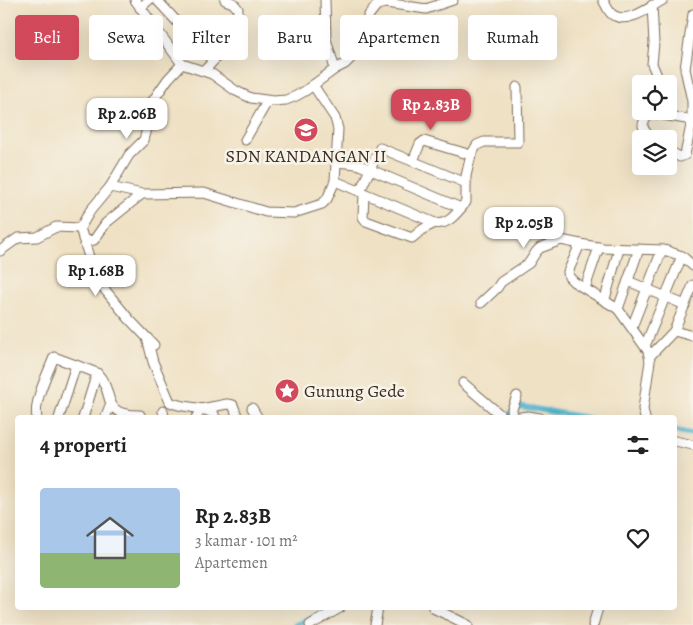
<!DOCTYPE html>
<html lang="id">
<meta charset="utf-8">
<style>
:root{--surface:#fff;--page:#f2f2f2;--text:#222;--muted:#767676;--line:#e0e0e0;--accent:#d1495b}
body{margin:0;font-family:Alegreya,serif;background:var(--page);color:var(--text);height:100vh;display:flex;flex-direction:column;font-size:19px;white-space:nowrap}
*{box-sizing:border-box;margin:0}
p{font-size:16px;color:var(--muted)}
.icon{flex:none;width:28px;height:28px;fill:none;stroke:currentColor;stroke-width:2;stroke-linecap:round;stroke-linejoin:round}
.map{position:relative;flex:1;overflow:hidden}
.drawer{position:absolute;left:15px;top:415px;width:662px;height:195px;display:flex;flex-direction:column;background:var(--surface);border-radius:5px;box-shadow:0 5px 20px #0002}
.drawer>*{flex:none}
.top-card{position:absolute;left:15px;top:15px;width:664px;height:45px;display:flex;gap:10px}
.controls{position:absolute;left:632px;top:75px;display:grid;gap:10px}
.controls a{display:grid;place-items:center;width:45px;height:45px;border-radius:5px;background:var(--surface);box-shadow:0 5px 20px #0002;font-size:25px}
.price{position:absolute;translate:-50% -42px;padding:0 11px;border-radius:10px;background:#fff;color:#222;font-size:16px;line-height:32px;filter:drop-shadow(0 1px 2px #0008)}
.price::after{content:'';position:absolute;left:50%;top:30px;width:15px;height:11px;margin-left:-8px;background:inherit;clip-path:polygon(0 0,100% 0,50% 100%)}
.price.on{background:var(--accent);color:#fff}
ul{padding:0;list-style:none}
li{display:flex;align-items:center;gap:15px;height:125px;padding:0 25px}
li+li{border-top:1px solid var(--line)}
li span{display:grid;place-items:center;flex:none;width:140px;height:100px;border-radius:5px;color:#555}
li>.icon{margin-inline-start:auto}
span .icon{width:60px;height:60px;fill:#fffc;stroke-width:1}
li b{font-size:21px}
h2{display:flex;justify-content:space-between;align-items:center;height:60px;padding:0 25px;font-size:21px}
.tag{padding:0 18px;border-radius:5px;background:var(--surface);box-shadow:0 5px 20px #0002;font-size:18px;line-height:45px}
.tag.on{background:var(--accent);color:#fff}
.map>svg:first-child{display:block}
</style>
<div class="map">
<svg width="693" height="625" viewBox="0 0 693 625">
<rect width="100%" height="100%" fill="#f7f3e8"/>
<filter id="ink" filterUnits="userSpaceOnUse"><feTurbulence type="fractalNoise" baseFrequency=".02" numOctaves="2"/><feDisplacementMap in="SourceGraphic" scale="10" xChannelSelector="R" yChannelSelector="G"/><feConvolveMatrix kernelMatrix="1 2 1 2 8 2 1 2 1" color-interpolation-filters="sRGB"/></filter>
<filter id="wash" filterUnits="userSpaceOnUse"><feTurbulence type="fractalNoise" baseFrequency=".0096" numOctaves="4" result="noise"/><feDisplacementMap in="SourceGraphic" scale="20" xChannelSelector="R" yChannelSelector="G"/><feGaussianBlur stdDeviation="1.12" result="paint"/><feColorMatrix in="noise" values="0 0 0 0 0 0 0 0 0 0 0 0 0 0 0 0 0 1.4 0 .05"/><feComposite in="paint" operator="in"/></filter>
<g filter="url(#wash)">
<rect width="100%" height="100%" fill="#efe1c4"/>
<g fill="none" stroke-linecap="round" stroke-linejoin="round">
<!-- canal -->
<g stroke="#51b5cf" stroke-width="5.5">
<path d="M506,418L518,406L589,418"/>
<path d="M675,431L693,434"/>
<path d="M295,625L330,608"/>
</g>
</g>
</g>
<g filter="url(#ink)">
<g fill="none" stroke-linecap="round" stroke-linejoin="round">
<defs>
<g id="minor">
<path d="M135,0L182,64L212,74L236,91L251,98L273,101L286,100L296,96L305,91L335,69L345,64L352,57L369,15L377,5L386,3L426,9L453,0"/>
<path d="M157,0L213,61"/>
<path d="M325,0L326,39L335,69"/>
<path d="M603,0C606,5 609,14 615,16C630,23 650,7 663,0"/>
<path d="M652,5L654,43L652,64L658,78V84"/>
<path d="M140,8L149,0"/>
<path d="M204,71C223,50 237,40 238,9L233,3L225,0"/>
<path d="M651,111C641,125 639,125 652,139"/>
<path d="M651,113L692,120"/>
<path d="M245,140L267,102"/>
<path d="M669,151L680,157L685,155L692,120V101L685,69L693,14"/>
<path d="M413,161L420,144L424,141L471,155"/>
<path d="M336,162L357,164L461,208"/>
<path d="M335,181L435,223C448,226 458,212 466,202V176L471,155L477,145L484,142H518L517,87"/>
<path d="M110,187L142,194L204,193L266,212L294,213L322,204L327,199L335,181L338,129L335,118L313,85"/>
<path d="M360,191L380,148L466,183"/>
<path d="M364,194L363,217L366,221L412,238L423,229L435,223"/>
<path d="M83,239L88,241L94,240L106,223L142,194"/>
<path d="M0,251L18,238L37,237L56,227L80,228"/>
<path d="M628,281L685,305"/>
<path d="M585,288L599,247"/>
<path d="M605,299L619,249"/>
<path d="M481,303L497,288L501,282L529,263L536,252L540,248L561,240L580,244"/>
<path d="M618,309L639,249"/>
<path d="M632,327L662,250"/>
<path d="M674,331L693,285"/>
<path d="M147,338L153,362L170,402C184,409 200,405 214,414L215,418"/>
<path d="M154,345L129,319L101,285L94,273L80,228L90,211L110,187L129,155L144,140L147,129L149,112L152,102L168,79L182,64"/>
<path d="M645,346L682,256"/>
<path d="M650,356L674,331L693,336"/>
<path d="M463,383L504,418"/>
<path d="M252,408L258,418"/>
<path d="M163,411L164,418"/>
<path d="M37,418C33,402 48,373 54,357L97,373C117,394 98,415 140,415L141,418"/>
<path d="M59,418L76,365"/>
<path d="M83,418L97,373"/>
<path d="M105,418L111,403"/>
<path d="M196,418L201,409L227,404L233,405L238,418"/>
<path d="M513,418L528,416L540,418"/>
<path d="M513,418L512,409L517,396"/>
<path d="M645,418L643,409L650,361L648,351L618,309L574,282L569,277L568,272L580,244L603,248L664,250L682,256L693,266"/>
<path d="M675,441L693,445"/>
<path d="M433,608L468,625"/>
<path d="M310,625L340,608"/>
<path d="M375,625L378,608"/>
<path d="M593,625L598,608"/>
</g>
</defs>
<!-- minor casing -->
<use href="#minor" stroke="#7a6a58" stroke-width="11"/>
<!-- minor -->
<use href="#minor" stroke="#fff" stroke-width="9"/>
</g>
</g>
<!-- icons -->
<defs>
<symbol id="school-disc" viewBox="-11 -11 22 22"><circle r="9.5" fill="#d1495b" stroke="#f7f3e8"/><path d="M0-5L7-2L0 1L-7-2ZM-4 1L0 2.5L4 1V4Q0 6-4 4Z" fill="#fff"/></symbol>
<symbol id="sight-disc" viewBox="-11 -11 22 22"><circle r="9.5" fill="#d1495b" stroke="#f7f3e8"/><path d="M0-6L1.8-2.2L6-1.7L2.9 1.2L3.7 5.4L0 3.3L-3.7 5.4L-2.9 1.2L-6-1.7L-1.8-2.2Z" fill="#fff"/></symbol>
</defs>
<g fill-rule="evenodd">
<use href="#school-disc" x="292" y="116" width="28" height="28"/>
<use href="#sight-disc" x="273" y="377" width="28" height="28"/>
</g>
<g text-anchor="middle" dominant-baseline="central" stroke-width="5" stroke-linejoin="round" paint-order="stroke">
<!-- poi labels -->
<g font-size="18" fill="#3b2a1e" stroke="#f7f3e8">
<text x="306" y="156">SDN KANDANGAN II</text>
<text x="304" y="391" text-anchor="start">Gunung Gede</text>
</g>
</g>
</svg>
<div class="controls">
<a><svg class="icon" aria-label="locate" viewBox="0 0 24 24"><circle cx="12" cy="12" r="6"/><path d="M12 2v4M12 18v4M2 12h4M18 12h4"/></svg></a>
<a><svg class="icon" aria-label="layers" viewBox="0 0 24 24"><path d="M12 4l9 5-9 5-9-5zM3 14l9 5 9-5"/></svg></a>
</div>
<b class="price on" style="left:431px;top:131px">Rp 2.83B</b>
<b class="price" style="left:127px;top:140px">Rp 2.06B</b>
<b class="price" style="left:524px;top:249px">Rp 2.05B</b>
<b class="price" style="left:96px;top:297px">Rp 1.68B</b>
<div class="top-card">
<a class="tag on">Beli</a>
<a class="tag">Sewa</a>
<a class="tag">Filter</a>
<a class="tag">Baru</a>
<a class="tag">Apartemen</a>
<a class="tag">Rumah</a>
</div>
<section class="drawer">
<h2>4 properti<svg class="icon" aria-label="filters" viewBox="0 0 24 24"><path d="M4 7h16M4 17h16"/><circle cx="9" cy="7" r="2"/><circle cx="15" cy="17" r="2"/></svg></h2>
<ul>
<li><span style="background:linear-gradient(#a9c7e8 65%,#8fb573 0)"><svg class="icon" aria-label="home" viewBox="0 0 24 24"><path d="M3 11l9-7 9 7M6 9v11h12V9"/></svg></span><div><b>Rp 2.83B</b><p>3 kamar · 101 m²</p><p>Apartemen</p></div><svg class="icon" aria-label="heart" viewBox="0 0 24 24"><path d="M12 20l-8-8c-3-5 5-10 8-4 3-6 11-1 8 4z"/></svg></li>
</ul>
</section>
</div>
